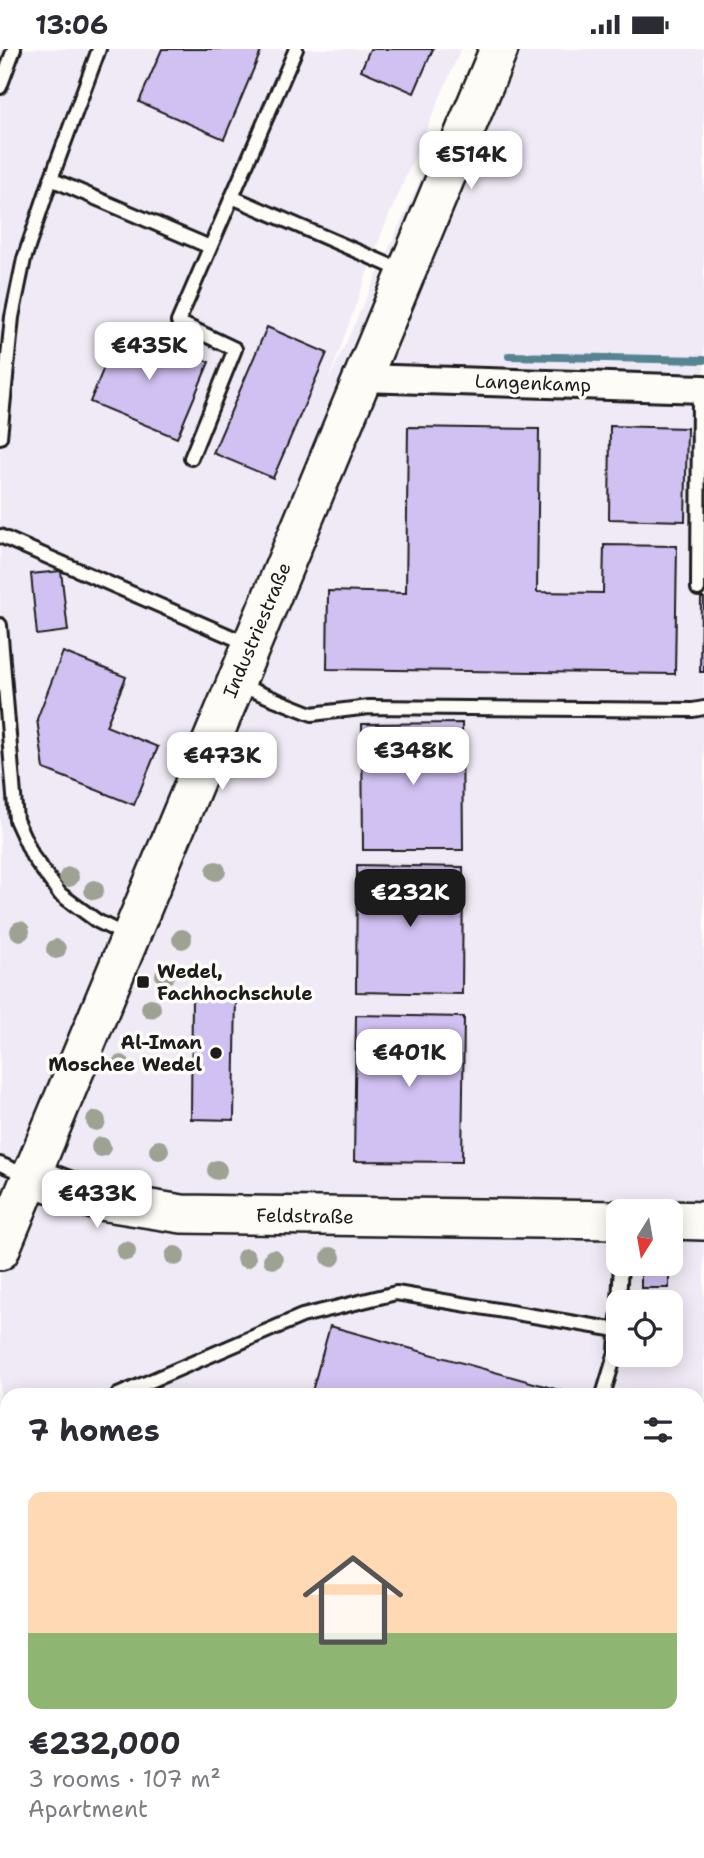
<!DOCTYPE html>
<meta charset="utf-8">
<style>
:root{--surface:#fff;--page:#f7f7f7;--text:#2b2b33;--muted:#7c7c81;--accent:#1c1c1c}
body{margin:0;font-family:"Shantell Sans",sans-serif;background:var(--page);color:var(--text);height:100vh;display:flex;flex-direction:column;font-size:26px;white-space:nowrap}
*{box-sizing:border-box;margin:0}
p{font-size:23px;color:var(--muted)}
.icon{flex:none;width:38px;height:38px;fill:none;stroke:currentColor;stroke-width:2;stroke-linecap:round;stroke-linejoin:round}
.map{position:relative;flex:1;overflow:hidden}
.side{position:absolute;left:0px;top:1339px;width:705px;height:471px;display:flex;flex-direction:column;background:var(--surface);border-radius:21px 21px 0 0;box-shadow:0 4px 18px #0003}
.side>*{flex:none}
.needle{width:46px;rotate:191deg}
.fabs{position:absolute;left:606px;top:1150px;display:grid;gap:14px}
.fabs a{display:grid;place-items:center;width:77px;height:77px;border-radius:14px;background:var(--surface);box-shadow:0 4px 18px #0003;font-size:35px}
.price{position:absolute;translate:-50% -60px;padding:0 16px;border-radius:14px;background:#fff;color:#222;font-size:23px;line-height:46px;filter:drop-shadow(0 2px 4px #0008)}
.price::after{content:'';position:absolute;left:50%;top:42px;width:21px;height:16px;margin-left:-10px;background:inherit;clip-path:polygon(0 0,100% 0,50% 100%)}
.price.on{background:var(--accent);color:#fff}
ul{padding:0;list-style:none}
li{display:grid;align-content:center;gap:14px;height:371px;padding:0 28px}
li span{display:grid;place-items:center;height:217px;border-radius:14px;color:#555}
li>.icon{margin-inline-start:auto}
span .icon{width:126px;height:126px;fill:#fffc;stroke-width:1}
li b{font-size:30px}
h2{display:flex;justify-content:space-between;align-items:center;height:84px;padding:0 28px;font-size:30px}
.status{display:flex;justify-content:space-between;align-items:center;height:49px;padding:0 35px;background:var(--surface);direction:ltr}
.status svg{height:19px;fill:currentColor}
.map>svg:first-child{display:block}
</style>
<div class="status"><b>13:06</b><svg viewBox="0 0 49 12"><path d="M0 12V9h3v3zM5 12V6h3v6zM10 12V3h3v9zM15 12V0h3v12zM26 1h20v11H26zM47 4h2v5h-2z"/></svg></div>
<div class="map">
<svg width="704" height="1809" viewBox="0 0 704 1809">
<rect width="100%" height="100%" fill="#fdfcf7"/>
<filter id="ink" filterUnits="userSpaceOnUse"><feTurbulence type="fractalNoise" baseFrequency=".0143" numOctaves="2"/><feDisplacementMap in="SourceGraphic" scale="14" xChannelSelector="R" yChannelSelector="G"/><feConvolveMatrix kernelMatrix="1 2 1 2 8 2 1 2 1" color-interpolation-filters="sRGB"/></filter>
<g filter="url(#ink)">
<!-- built -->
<path fill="#f0eaf6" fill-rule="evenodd" d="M0,0H461L382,183L328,333L480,0H704V1809H0ZM618,1162H670V1214H618ZM618,1253H670V1306H618ZM7,1346H698V1802H7Z"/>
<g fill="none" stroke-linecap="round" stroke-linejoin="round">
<!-- stream -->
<path stroke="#578491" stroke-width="8" d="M509,307L704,311"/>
</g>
<!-- building -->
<g fill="#d1c1f2" stroke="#1c1c1c" stroke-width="2">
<path d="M162,0H262L224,90L139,53Z"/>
<path d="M370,0H433L414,44L361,21Z"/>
<path d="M121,276L209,313L177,389L90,353Z"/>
<path d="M267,278L327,304L273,429L213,404Z"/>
<path d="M610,377L687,379L685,472L609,470Z"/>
<path d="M408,378L539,380L537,543L603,544L604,496L677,497L675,625L327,620L328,542L406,544Z"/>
<path d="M61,522L68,582L37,586L31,525Z"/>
<path d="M701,549H704V623H700Z"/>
<path d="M63,603L126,628L106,677L158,698L134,756L44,720L37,670Z"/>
<path d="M462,674L463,801H363L362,675Z"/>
<path d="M357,816L463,818L462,945L356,943Z"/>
<path d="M192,943H236L234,1071L191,1070Z"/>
<path d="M356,966L464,968L462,1113L354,1112Z"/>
<rect x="641" y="1224" width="28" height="15"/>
<path d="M330,1277L577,1346H311Z"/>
<path d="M698,1351L704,1353V1426L698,1447Z"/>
<path d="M7,1597V1802H145L144,1809H0V1623Z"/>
<path d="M698,1666L704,1667V1779H698Z"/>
<path d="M183,1802H456L454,1809H182Z"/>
</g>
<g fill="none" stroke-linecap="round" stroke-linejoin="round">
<defs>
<g id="lane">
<path d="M0,38L14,0"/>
<path d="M51,130L210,198"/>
<path d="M232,148L405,223"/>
<path d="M0,388L12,268L24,210L51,130L99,0"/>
<path d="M191,409L235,300L178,273L296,0"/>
<path d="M0,487L248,595"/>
<path d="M698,540L699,340"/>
<path d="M0,576L16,771L33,808L60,845L97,872L129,888"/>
<path d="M239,636L312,665L369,658L693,661L704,659"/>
<path d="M0,1115L26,1126"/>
<path d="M619,1253L621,1214"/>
<path d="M118,1346L302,1267L396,1244L617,1281"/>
<path d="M603,1346L616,1303L618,1268"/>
<path d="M0,1558L7,1539"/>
<path d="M160,1809L162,1802"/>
<path d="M471,1809L473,1802"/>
</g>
<path id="street" d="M362,329L704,340"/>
<g id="secondary">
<path d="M30,1127L94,1151L182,1165L618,1171"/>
<path d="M670,1171L704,1172"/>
<path d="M0,1202L499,0"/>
</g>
</defs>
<!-- lane casing -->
<use href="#lane" stroke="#1c1c1c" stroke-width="18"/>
<!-- street casing -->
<use href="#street" stroke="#1c1c1c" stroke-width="32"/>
<!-- secondary casing -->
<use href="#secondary" stroke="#1c1c1c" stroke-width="42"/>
<!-- lane -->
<use href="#lane" stroke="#fdfcf7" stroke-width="12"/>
<!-- street -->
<use href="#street" stroke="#fdfcf7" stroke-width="26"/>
<!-- secondary -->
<use href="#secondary" stroke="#fdfcf7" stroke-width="37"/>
</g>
<!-- trees -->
<g fill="#9da293">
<circle cx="216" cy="822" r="10"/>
<circle cx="69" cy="828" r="10"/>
<circle cx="94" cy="841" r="10"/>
<circle cx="20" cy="882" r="10"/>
<circle cx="182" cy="890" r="10"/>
<circle cx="56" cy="900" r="10"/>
<circle cx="165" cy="926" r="10"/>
<circle cx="151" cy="959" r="10"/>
<circle cx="121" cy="1016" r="10"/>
<circle cx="96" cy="1072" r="10"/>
<circle cx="101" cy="1098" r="10"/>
<circle cx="159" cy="1101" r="10"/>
<circle cx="217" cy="1121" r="10"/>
<circle cx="126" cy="1202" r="10"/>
<circle cx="175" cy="1207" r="10"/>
<circle cx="331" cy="1208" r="10"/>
<circle cx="246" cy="1209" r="10"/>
<circle cx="273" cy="1210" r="10"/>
</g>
</g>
<!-- markers -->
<g fill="#1c1c1c" stroke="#fdfcf7" stroke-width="2.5">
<rect x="136" y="926" width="14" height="14" rx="3.5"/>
<circle cx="216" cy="1004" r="7"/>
</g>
<g text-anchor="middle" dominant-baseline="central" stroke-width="7" stroke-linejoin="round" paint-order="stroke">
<!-- street labels -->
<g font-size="19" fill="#1c1c1c" stroke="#fdfcf7">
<text transform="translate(533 334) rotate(2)">Langenkamp</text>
<text transform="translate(257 581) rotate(-67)">Industriestraße</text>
<text transform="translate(305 1167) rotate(1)">Feldstraße</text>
</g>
<!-- poi labels -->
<g font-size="19" font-weight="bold" fill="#1c1c1c" stroke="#fdfcf7" text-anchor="start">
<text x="157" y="922">Wedel,<tspan x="157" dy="22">Fachhochschule</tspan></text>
<text x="202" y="993" text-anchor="end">Al-Iman<tspan x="202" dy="22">Moschee Wedel</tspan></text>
</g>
</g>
</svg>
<div class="fabs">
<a><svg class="needle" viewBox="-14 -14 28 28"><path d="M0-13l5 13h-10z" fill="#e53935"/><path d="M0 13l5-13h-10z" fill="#7c7c81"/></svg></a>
<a><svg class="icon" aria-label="locate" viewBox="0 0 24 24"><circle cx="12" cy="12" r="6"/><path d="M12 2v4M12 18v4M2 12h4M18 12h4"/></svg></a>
</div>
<b class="price" style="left:471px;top:142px">€514K</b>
<b class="price" style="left:149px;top:333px">€435K</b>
<b class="price" style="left:413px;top:738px">€348K</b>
<b class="price" style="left:222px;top:743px">€473K</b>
<b class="price on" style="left:410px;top:880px">€232K</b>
<b class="price" style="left:409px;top:1040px">€401K</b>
<b class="price" style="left:97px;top:1181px">€433K</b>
<section class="side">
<h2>7 homes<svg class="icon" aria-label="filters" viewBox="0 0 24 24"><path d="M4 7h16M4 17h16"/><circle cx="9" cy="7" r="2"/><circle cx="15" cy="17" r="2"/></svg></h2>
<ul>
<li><span style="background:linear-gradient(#ffd9b3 65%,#8fb573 0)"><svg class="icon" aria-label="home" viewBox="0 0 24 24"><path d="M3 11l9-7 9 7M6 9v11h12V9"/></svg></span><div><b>€232,000</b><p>3 rooms · 107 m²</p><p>Apartment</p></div></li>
</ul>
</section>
</div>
